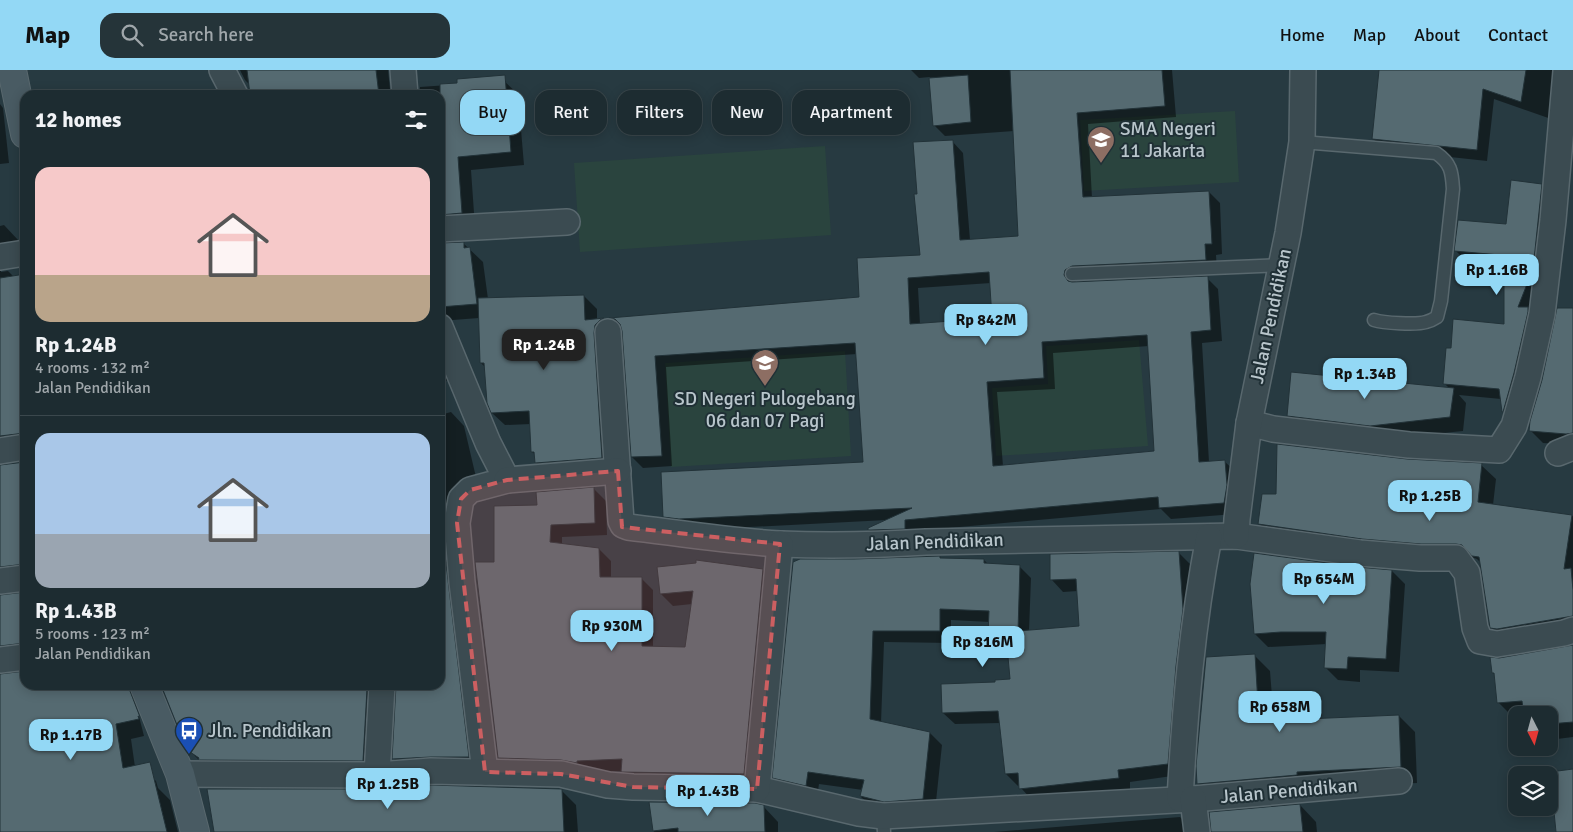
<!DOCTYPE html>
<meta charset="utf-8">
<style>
:root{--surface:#1d2c31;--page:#253439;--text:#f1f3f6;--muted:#a0a7ab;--line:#3b484d;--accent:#93d8f5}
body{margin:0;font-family:Signika,sans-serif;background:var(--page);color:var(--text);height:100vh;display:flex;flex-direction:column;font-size:19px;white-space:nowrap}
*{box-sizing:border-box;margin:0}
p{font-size:16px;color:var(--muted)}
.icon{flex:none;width:28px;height:28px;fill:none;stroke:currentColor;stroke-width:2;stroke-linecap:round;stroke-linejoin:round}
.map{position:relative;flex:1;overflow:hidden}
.sheet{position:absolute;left:20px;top:20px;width:425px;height:600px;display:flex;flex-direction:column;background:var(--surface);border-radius:15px;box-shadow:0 2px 12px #0003,0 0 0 1px var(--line)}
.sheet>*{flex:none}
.guide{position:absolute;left:460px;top:20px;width:475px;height:45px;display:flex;gap:10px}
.needle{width:32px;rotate:174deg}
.fabs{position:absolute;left:1508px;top:636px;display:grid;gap:10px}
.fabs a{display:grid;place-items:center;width:50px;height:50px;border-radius:10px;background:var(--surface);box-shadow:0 2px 12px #0003,0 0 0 1px var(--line);font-size:25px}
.price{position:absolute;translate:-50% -42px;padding:0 11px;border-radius:10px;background:var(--accent);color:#111;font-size:16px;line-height:32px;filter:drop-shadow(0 1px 2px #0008)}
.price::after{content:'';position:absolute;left:50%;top:30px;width:15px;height:11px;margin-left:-8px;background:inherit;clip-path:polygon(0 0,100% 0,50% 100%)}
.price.active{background:#222;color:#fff}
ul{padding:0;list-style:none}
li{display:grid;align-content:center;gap:10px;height:265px;padding:0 15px}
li+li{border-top:1px solid var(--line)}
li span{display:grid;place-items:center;height:155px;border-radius:15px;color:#555}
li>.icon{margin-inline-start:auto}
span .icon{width:90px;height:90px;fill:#fffc;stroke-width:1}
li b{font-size:21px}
h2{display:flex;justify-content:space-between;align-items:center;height:60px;padding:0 15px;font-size:21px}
.tag{padding:0 18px;border-radius:15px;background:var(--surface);box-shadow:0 2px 12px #0003,0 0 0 1px var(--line);font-size:18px;line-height:45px}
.tag.active{background:var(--accent);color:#111}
header{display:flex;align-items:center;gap:30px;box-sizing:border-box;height:70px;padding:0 25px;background:var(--accent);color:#111}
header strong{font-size:24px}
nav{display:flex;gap:28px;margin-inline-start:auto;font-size:18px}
.search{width:350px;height:45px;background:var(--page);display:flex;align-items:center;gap:12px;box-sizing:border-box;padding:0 18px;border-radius:15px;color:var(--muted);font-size:19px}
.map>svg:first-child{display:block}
</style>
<header>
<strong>Map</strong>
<div class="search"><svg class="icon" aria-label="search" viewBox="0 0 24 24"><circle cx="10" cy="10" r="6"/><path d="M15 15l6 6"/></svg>Search here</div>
<nav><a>Home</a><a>Map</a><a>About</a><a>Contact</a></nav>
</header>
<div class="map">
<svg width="1573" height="762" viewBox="0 0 1573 762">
<rect width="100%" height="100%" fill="#273a41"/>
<!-- green -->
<g fill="#2a443e">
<path d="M1235,41L1239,112L1084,121L1080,50Z"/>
<path d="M825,76L831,165L580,182L574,93Z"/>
<path d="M1139,270L1148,376L996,386L992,318L1048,314L1046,276Z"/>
<path d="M845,281L851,386L671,397L665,293Z"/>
</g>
<!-- shadow -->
<g fill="#0007" fill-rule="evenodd">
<path d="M240,0H388L390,19L396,25H252L250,15L245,10Z"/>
<path d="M911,0H1172L1176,47L1088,54L1092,128L1209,122L1220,133L1222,184L1216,185L1217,201L1083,207L1076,211L1075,213L1207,208L1218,219L1222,271L1202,273L1209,392L1224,391L1236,402L1235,444L1171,449L1161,439L915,461L880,471L869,460L887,450L691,460L676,458L664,446L865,393L857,284L666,297L672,396L643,398L632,387L622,259L612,249L860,228L921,186L918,125L952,71L963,83L970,170L1019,167L1014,61L945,66L934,55L930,7L919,8ZM991,213L993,250L920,254L918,218ZM1149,276L1156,382L1003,396L997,322L1055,319L1053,283Z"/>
<path d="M1381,0H1570L1554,50L1494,29L1487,91L1385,80L1373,69Z"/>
<path d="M504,11L518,24L524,95L471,100L475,157L440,169V25H420V17Z"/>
<path d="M0,34L3,38L9,93L0,94Z"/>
<path d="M1541,115L1553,126L1514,353L1503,341L1501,329L1459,325L1466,333L1463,361L1384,369L1302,359L1288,346L1450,319L1444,313L1452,280L1506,255L1505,196L1467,192L1456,181L1507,155Z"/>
<path d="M4,155L19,171L20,186L1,197V202L8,201L14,207L25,206V380L1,391V397L25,393V510L2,520L1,527L25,524V589L2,599L1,606L25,603V615H131L144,666L131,669L135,697L141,696L156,711L158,718L170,730L178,762H0V156Z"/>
<path d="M463,173L483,192L488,229L584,226L597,239V250H604L616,262L614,400L549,406L536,393V385L532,382L531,354L505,355L492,343L486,298L481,293L479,248L440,251V267V174Z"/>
<path d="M1573,239V375L1543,373L1531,361Z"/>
<path d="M440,277L453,309L440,312Z"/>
<path d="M451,342L464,356L479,420L468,429L482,701L407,703L394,689L398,615H440V345Z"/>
<path d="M1407,391L1481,395L1496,409L1493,435L1573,446V563L1506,572L1492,558L1481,493L1477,489L1472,487H1436L1274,468L1259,454L1277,426Z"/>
<path d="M594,419L606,431L607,465L562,467V475L599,479L611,491V508H641L653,520V578L686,579L692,534L673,536L661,524L763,500L775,512L755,716L635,713L623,701L589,703L511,700L499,688L496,493L538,437Z"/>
<path d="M1179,483L1191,495L1194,551L1179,705L1130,712V720L1032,730L1021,718L1020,715L1018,716L1006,704L1000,653L955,654L943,643L996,613L1012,610L1009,576L1001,575L989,564L990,552L951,550V573L884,572L881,653L930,663L942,675L935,741L873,738L861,727L863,720L819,714L817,727L786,719L774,707L794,493L940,487L941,489L984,490L988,494L1019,496L1031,508L1029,561L1081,557L1078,521L1063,522L1052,510Z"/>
<path d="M1392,501L1405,514L1399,602L1360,600V612L1338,610L1325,597L1327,574L1268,577L1255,564Z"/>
<path d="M1573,576V667L1549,670V645H1516L1512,646L1498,632L1496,606L1493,603L1499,589Z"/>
<path d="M1254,585L1270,601L1274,652L1399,646L1415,662L1417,713L1312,718L1214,730L1198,714Z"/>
<path d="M162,615H391L377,704L202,693L188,679Z"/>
<path d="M561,720L576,735L578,762H215Z"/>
<path d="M650,733L763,736L778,752V762H654Z"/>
<path d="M1300,735L1316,752L1317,762H1212Z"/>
<path d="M1180,747L1195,762H994Z"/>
</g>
<!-- building -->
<g fill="#556a71" stroke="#223238" fill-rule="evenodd">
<path d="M247,0H376L379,25H250Z"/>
<path d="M1010,0H1162L1165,36L1077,43L1083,127L1209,121L1212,174H1205L1206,190L1072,196L1065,200L1064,205L1068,211L1072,212L1208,206L1211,260L1191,262L1199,392L1225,390L1227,415L1224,433L1159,438L1158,427L905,450V459L871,460H868V458L912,438L679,449L663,447L661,402L863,392L855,273L655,286L662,386L631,387L622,261L620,254L615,249L609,248L859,227L857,188L920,185L914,124H917L913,72L953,70L960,170L1018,166ZM989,202L992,248L910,254L908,208ZM1147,265L1154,381L993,396L987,312L1044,308L1042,272Z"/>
<path d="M1379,0H1526L1521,32L1483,19L1477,80L1372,69Z"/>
<path d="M505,5L511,82L458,87L462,143L440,145V14L457,13V9Z"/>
<path d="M968,5L971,52L933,56L929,8Z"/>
<path d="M1511,110L1542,114L1533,199L1518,237H1528V242L1514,303L1503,342H1502L1499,319L1443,314L1446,278H1451L1453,249L1504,254V193L1499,192L1500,185L1454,181L1458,150L1506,154Z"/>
<path d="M464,172V178L470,177L477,234L440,237V173Z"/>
<path d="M25,204V363L0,366V208Z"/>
<path d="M584,225L585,250L604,248L600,250L595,255L594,263L602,388L535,393L534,382H531L529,341L491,343L487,333L484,293H480L478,228Z"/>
<path d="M1557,238H1573V363L1566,364L1529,361L1530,351L1542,310Z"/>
<path d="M1291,302L1454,318L1450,347L1370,356L1287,346Z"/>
<path d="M1277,374L1407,389L1482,393L1478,432L1572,445L1564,499L1571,498L1573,520V546L1497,559L1490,558L1479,487L1472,486L1462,475L1456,474H1421L1362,469L1258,454L1262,424H1276Z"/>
<path d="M25,392V494L0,497V395Z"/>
<path d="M594,417L595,453L551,455L550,472L599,478L600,507H642V576L685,577L693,521L660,524L657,497L696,493V490L763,499L744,704L621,702L622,689L577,691V693L561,690L498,688L475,492H494V436L537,435L536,422Z"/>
<path d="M1179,481L1183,539L1176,596L1168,694L1118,700L1119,708L1019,719L1018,703L1005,704L998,641L942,643L941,614L995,612V610L1010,609L1006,565L988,564L989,541L940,539V561H873L870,649L930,662L923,729L884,732L860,726L864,710L808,702L806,716L772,708L793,492L800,489H854L940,486V488L984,489V493L1020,495L1018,561L1079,556L1076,509L1050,510V484Z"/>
<path d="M1254,483L1358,497L1392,500L1386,589L1348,587L1347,599L1324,598L1326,562H1281L1254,564L1250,514Z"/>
<path d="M446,493L469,687H431L392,689L396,615H440V494Z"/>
<path d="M25,522V573L0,576V525Z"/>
<path d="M1573,575V652L1549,654V645H1524L1522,631L1497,633L1494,603H1492L1490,587L1499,588Z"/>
<path d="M1255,584L1259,651L1399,645L1401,697L1297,702V705L1197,714L1196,696L1206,587Z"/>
<path d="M25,601V615H129L130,621L140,647L138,646L139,649L116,654L123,698L150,692L167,762H0V604Z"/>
<path d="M161,615H336V618L367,619L363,691L198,690L199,688L187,680Z"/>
<path d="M1573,699V762H1556L1550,702Z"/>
<path d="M431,715L562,719L564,762H214L207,719H377Z"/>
<path d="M649,732L755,733L764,735L765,762H678V758L653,761Z"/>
<path d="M1300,734L1303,762H1211L1209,742Z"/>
</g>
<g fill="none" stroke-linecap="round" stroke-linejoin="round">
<defs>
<g id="lane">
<path d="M1302,72L1436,83C1451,93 1452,102 1453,119L1441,231L1437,247C1434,249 1430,251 1426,252C1417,255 1383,253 1374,250"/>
<path d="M1072,204L1281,195"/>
<path d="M883,746L884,762"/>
</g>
<g id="street">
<path d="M222,0L235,25"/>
<path d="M403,0L405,25"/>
<path d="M440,159L567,152"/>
<path d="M0,187L25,183"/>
<path d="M440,257L488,373L507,410L470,420L461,429L457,453L462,512L485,702"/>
<path d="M608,262L621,451L623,455L628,457C678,463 729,471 780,474C829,476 878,475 926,472L1236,466L1360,483L1420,488H1456L1467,503L1475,558L1480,571L1497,574L1564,563L1573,560"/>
<path d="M1249,353L1273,359L1409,375L1499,380L1514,356L1528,307L1542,244L1553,150L1566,1"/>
<path d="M0,381L25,377"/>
<path d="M1558,383L1573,377"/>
<path d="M507,410L618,401"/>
<path d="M1236,466L1237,449L1249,353L1288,163L1302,72L1303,0"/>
<path d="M0,511L25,508"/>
<path d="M0,590L25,587"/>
<path d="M180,704L377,705L431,701L561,704L608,715L633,717L757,719L859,743L883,746L1193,729L1399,711"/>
<path d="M377,705L382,615"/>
<path d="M757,719L780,474"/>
<path d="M1180,729C1185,640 1192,555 1209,467"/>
<path d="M1193,729L1197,762"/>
</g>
<g id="secondary">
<path d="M12,0L25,64"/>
<path d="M144,615L180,704L195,762"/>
</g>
</defs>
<!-- lane casing -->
<use href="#lane" stroke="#59686e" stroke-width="15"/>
<!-- street casing -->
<use href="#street" stroke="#59686e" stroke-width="28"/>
<!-- secondary casing -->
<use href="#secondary" stroke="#59686e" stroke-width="30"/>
<!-- lane -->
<use href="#lane" stroke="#3b4b51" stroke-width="12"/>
<!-- street -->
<use href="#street" stroke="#3b4b51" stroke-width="25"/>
<!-- secondary -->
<use href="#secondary" stroke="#495b63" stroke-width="28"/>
</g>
<!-- marked area -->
<path fill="#cc5f61" fill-opacity="0.2" stroke="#cc5f61" stroke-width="4" stroke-dasharray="10 6" stroke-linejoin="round" d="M618,401L622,457L780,474L757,719L633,717L561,704L485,702L457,453L461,429L470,420L507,410Z"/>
<!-- icons -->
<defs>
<symbol id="school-pin" viewBox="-11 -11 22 30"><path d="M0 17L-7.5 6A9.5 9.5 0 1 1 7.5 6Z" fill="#8d6e63" stroke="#203036"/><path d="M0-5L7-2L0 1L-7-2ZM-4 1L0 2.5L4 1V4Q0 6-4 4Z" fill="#fff"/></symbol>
<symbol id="bus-pin" viewBox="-11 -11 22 30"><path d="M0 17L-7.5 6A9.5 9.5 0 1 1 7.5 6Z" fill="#1a4fb4" stroke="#203036"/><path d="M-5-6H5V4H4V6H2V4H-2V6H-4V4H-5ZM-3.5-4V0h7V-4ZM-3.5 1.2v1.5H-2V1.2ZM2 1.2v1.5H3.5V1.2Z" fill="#fff"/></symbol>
</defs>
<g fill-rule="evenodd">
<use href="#school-pin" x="1085" y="54" width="32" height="43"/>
<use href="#school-pin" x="749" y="277" width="32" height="43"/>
<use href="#bus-pin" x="173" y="645" width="32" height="43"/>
</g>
<g text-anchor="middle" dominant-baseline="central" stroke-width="4" stroke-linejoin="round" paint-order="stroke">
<!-- poi labels -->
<g font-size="19" fill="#b8c5cb" stroke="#203036" text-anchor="start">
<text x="1120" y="59">SMA Negeri<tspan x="1120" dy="22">11 Jakarta</tspan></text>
<text x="765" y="329" text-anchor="middle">SD Negeri Pulogebang<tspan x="765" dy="22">06 dan 07 Pagi</tspan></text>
<text x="208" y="661">Jln. Pendidikan</text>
</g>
<!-- street labels -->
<g font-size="19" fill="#b8c5cb" stroke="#203036">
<text transform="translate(1271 246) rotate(-78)">Jalan Pendidikan</text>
<text transform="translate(935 472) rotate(-2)">Jalan Pendidikan</text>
<text transform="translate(1289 721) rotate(-5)">Jalan Pendidikan</text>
</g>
</g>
</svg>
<div class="fabs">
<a><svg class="needle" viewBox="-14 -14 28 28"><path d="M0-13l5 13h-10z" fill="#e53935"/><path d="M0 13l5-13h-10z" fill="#a0a7ab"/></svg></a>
<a><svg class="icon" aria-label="layers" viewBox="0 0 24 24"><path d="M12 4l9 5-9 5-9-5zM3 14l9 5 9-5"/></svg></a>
</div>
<b class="price" style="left:1497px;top:226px">Rp 1.16B</b>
<b class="price" style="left:986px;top:276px">Rp 842M</b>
<b class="price active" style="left:544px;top:301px">Rp 1.24B</b>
<b class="price" style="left:1365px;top:330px">Rp 1.34B</b>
<b class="price" style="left:1430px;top:452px">Rp 1.25B</b>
<b class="price" style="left:1324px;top:535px">Rp 654M</b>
<b class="price" style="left:612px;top:582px">Rp 930M</b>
<b class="price" style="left:983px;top:598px">Rp 816M</b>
<b class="price" style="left:1280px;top:663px">Rp 658M</b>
<b class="price" style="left:71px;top:691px">Rp 1.17B</b>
<b class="price" style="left:388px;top:740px">Rp 1.25B</b>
<b class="price" style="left:708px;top:747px">Rp 1.43B</b>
<div class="guide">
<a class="tag active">Buy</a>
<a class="tag">Rent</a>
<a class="tag">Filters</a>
<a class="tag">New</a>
<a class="tag">Apartment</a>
</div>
<section class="sheet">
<h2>12 homes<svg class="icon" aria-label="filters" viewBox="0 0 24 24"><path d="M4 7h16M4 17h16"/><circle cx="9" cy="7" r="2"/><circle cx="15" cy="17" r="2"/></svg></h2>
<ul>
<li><span style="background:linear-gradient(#f6c9c9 70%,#b9a48a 0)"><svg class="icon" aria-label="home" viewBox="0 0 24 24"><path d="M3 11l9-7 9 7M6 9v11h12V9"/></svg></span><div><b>Rp 1.24B</b><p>4 rooms · 132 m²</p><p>Jalan Pendidikan</p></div></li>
<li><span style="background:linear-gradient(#a9c7e8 65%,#9aa5b1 0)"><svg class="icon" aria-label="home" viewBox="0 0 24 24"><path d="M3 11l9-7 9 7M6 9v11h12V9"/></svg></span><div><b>Rp 1.43B</b><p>5 rooms · 123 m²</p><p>Jalan Pendidikan</p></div></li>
</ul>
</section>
</div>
